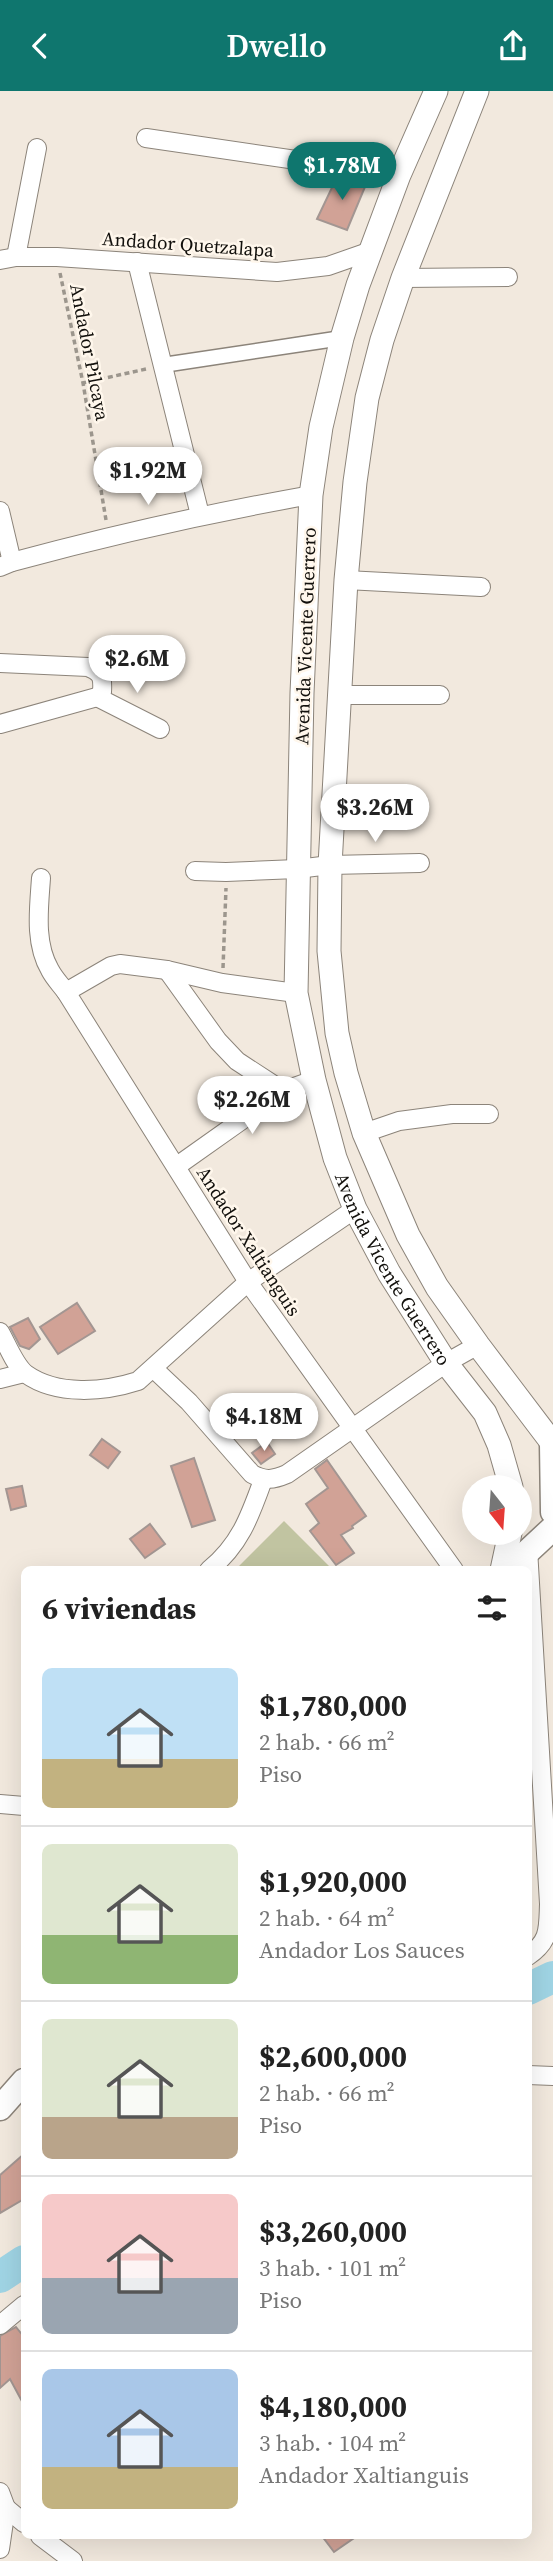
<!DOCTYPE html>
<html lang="es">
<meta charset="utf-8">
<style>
:root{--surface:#fff;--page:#f2f2f2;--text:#222;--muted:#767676;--line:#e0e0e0;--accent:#0f766e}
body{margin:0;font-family:"Source Serif 4",serif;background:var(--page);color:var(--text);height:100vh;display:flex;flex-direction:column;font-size:26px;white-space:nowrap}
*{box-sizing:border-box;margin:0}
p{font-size:23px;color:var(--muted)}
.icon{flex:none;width:38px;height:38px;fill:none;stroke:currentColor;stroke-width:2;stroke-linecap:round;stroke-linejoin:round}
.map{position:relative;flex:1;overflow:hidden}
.side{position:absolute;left:21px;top:1475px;width:511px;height:973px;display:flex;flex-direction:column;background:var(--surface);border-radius:10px;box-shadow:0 7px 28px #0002}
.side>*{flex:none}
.needle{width:46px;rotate:163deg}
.buttons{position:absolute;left:462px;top:1384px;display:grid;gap:14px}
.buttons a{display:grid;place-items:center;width:70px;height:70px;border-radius:50%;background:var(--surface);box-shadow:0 7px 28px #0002;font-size:35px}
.price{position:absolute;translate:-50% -60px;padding:0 16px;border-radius:24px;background:#fff;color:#222;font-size:23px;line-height:46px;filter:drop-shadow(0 2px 4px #0008)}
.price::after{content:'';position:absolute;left:50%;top:42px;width:21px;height:16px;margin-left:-10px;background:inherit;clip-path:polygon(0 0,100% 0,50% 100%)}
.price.on{background:var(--accent);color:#fff}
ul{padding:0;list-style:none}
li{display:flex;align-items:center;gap:21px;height:175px;padding:0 21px}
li+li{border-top:2px solid var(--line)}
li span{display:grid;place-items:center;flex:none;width:196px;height:140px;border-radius:10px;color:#555}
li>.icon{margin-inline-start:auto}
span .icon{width:84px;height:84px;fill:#fffc;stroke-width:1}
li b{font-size:30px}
h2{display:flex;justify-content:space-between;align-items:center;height:84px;padding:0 21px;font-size:30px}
header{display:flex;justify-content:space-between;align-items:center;height:91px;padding:0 21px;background:var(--accent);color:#fff;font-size:32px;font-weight:600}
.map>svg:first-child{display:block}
</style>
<header><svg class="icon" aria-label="back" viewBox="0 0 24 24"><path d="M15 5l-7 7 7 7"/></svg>Dwello<svg class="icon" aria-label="share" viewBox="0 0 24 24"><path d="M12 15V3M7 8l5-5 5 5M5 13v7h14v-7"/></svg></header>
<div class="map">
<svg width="553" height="2470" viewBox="0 0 553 2470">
<rect width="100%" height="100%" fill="#f2e9de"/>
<!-- green -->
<path fill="#c1c4a1" d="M284,1430L333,1479H235Z"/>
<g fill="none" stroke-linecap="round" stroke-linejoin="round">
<!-- river -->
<g stroke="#a0d5e5" stroke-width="32">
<path d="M528,1898L553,1886"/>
<path d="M0,2186L24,2170"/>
</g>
</g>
<!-- building -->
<g fill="#d1a296" stroke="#a39692" stroke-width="2">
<path d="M337,86L367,91L347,139L317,128Z"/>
<path d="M77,1212L95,1240L58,1263L40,1236Z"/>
<path d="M28,1227L40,1248L29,1258L20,1255L10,1236Z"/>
<path d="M102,1348L120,1361L108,1377L90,1364Z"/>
<path d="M267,1351L275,1363L261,1373L252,1362Z"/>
<path d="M194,1367L215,1429L192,1436L171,1375Z"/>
<path d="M327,1369L366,1425L352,1435L353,1437L341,1444L354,1462L336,1474L310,1440L319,1432L306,1413L328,1397L315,1378Z"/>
<path d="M22,1395L26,1415L11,1419L6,1398Z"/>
<path d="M150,1433L165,1453L145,1467L130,1448Z"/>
<path d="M24,2063V2108L0,2122V2084Z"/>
<path d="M16,2236L24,2246V2314L10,2288L0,2297V2245Z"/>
<path d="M322,2445H357L334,2461Z"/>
</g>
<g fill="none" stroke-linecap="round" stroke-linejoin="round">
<defs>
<path id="pedestrian" d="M163,274L342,247"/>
<g id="minor">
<path d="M146,47L399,84"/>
<path d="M16,166L37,57"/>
<path d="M0,169L16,166H57L277,181L328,175L371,160"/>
<path d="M137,171L200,424"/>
<path d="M403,187L508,186"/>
<path d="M0,420L12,471"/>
<path d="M0,476L12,471C111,444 210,422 311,404"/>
<path d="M346,489L481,496"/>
<path d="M0,572L88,576C102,582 103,586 102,601L97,606L0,633"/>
<path d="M339,604H440"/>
<path d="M97,606L160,638"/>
<path d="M195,780L226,781L297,778L330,774L420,772"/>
<path d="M41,787C39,817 34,852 50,879C54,887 61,894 66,901L248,1191L454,1479"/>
<path d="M167,879L218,950L237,970L283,1000"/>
<path d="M66,901L111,875L120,873L167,879L222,892L296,902"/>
<path d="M364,1042L399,1030L452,1023H489"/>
<path d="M177,1075L283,1000L314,989"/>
<path d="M0,1241C7,1253 15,1275 26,1283C57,1305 104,1301 138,1290L248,1191L355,1118"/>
<path d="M154,1278L189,1311L252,1383C265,1390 273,1389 287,1383L446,1272L478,1254"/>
<path d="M0,1288L24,1282"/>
<path d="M528,1458L549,1813C548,1838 550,1850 528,1865"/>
<path d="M209,1479C240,1454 250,1425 263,1389"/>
<path d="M0,1713L24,1715"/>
<path d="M528,1984L553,1985"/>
<path d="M0,2234L24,2214"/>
<path d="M0,2401L6,2417L0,2458"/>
<path d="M6,2417L24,2432"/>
<path d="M40,2445L73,2470"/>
</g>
<g id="tertiary">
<path id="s1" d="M436,0L399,84L358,194L342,247L321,336L311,404L302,602L296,902L314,989L335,1067L355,1118L389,1182L446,1272L485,1322L499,1354L511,1396"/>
<path d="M477,0L403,187L382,249L367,307L355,391L346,489L330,774L329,860L337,942L346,982L364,1042L408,1144L437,1196L478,1254L553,1353"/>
<path d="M502,1479L510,1442"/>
</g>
<g id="secondary">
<path d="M552,1353L553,1421"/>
<path d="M508,1479L553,1437"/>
<path d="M0,2017L24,1990"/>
</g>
</defs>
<!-- pedestrian casing -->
<use href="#pedestrian" stroke="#8c847a" stroke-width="17"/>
<!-- minor casing -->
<use href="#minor" stroke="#8c847a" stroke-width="20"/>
<!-- tertiary casing -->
<use href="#tertiary" stroke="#8c847a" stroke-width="25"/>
<!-- secondary casing -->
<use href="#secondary" stroke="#8c847a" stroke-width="27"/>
<!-- path -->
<g stroke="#9c968d" stroke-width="3.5" stroke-dasharray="5 3.5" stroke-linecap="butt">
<path d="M60,182L83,292L106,429"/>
<path d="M83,292L146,278"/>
<path d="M223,877L226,797"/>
</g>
<!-- pedestrian -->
<use href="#pedestrian" stroke="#fff" stroke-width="14"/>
<!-- minor -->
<use href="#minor" stroke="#fff" stroke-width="18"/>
<!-- tertiary -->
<use href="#tertiary" stroke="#fff" stroke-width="23"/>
<!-- secondary -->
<use href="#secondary" stroke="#fff" stroke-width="24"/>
</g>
<g text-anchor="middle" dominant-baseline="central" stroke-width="5" stroke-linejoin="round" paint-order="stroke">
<!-- street labels -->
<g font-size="19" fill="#12100c" stroke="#fff7ec">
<text transform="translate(188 153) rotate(4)">Andador Quetzalapa</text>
<text transform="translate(90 261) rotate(79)">Andador Pilcaya</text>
<text transform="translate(305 545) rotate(-88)">Avenida Vicente Guerrero</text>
<text transform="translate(249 1150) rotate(57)">Andador Xaltianguis</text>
<text stroke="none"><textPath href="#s1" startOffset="1218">Avenida Vicente Guerrero</textPath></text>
</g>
</g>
</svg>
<div class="buttons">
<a><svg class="needle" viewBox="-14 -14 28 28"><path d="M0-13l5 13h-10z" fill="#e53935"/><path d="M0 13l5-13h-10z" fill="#767676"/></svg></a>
</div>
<b class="price on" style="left:342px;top:111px">$1.78M</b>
<b class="price" style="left:148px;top:416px">$1.92M</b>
<b class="price" style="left:137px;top:604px">$2.6M</b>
<b class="price" style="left:375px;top:753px">$3.26M</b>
<b class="price" style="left:252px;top:1045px">$2.26M</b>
<b class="price" style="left:264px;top:1362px">$4.18M</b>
<section class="side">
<h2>6 viviendas<svg class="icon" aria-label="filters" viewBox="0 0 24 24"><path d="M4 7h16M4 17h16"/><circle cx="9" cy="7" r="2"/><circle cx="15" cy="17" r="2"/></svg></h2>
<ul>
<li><span style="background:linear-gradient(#bfe0f5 65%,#c2b280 0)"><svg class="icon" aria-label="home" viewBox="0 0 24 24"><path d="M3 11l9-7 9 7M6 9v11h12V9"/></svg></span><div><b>$1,780,000</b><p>2 hab. · 66 m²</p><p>Piso</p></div></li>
<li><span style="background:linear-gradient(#dfe7d0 65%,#8fb573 0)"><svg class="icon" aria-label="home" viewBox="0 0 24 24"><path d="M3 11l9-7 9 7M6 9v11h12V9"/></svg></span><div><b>$1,920,000</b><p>2 hab. · 64 m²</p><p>Andador Los Sauces</p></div></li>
<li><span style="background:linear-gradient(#dfe7d0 70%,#b9a48a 0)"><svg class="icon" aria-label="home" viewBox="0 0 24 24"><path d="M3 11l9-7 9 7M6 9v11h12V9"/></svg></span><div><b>$2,600,000</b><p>2 hab. · 66 m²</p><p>Piso</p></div></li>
<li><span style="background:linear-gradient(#f6c9c9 60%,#9aa5b1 0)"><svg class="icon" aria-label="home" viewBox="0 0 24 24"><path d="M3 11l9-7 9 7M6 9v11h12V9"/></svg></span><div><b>$3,260,000</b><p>3 hab. · 101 m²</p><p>Piso</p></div></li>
<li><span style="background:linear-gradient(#a9c7e8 70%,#c2b280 0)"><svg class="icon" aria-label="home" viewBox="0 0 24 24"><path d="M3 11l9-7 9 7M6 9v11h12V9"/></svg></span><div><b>$4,180,000</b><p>3 hab. · 104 m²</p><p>Andador Xaltianguis</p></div></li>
</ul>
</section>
</div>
